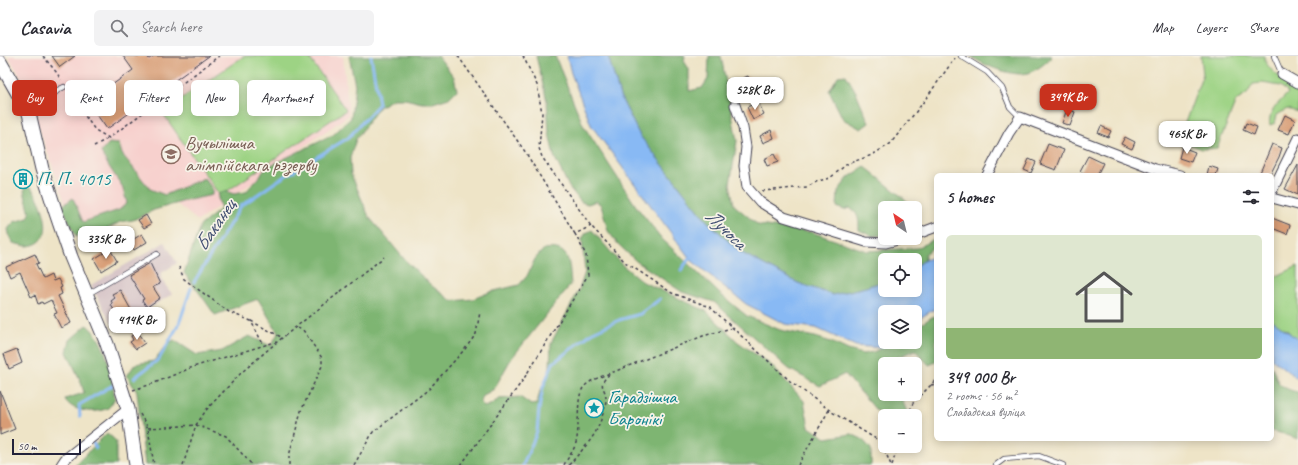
<!DOCTYPE html>
<meta charset="utf-8">
<style>
:root{--surface:#fff;--page:#f2f2f3;--text:#2b2b33;--muted:#7c7c81;--line:#e1e1e2;--accent:#c8321e}
body{margin:0;font-family:Caveat,sans-serif;background:var(--page);color:var(--text);height:100vh;display:flex;flex-direction:column;font-size:15px;white-space:nowrap}
*{box-sizing:border-box;margin:0}
p{font-size:13px;color:var(--muted)}
.icon{flex:none;width:22px;height:22px;fill:none;stroke:currentColor;stroke-width:2;stroke-linecap:round;stroke-linejoin:round}
.map{position:relative;flex:1;overflow:hidden}
.panel{position:absolute;left:934px;top:117px;width:340px;height:268px;display:flex;flex-direction:column;background:var(--surface);border-radius:6px;box-shadow:0 2px 10px #0003}
.panel>*{flex:none}
.banner{position:absolute;left:12px;top:24px;width:380px;height:36px;display:flex;gap:8px}
.needle{width:26px;rotate:325deg}
.fabs{position:absolute;left:878px;top:145px;display:grid;gap:8px}
.fabs a{display:grid;place-items:center;width:44px;height:44px;border-radius:6px;background:var(--surface);box-shadow:0 2px 10px #0003;font-size:20px}
.scale{position:absolute;left:12px;bottom:10px;width:69px;box-sizing:border-box;padding-left:4px;border:2px solid #22223b;border-top:0;font-size:11px;line-height:14px;white-space:nowrap;color:#22223b;-webkit-text-stroke:3px #f7f3e8;paint-order:stroke}
.price{position:absolute;translate:-50% -34px;padding:0 9px;border-radius:8px;background:#fff;color:#222;font-size:13px;line-height:26px;filter:drop-shadow(0 1px 2px #0008)}
.price::after{content:'';position:absolute;left:50%;top:24px;width:12px;height:9px;margin-left:-6px;background:inherit;clip-path:polygon(0 0,100% 0,50% 100%)}
.price.active{background:var(--accent);color:#fff}
ul{padding:0;list-style:none}
li{display:grid;align-content:center;gap:8px;height:212px;padding:0 12px}
li span{display:grid;place-items:center;height:124px;border-radius:6px;color:#555}
li>.icon{margin-inline-start:auto}
span .icon{width:72px;height:72px;fill:#fffc;stroke-width:1}
li b{font-size:17px}
h2{display:flex;justify-content:space-between;align-items:center;height:48px;padding:0 12px;font-size:17px}
.pill{padding:0 14px;border-radius:6px;background:var(--surface);box-shadow:0 2px 10px #0003;font-size:14px;line-height:36px}
.pill.active{background:var(--accent);color:#fff}
header{display:flex;align-items:center;gap:24px;box-sizing:border-box;height:56px;padding:0 20px;background:var(--surface);border-bottom:1px solid var(--line)}
header strong{font-size:19px}
nav{display:flex;gap:22px;margin-inline-start:auto;font-size:14px}
.search{width:280px;height:36px;background:var(--page);display:flex;align-items:center;gap:10px;box-sizing:border-box;padding:0 14px;border-radius:6px;color:var(--muted);font-size:15px}
.map>svg:first-child{display:block}
</style>
<header>
<strong>Casavia</strong>
<div class="search"><svg class="icon" aria-label="search" viewBox="0 0 24 24"><circle cx="10" cy="10" r="6"/><path d="M15 15l6 6"/></svg>Search here</div>
<nav><a>Map</a><a>Layers</a><a>Share</a></nav>
</header>
<div class="map">
<svg width="1298" height="409" viewBox="0 0 1298 409">
<rect width="100%" height="100%" fill="#f7f3e8"/>
<filter id="ink" filterUnits="userSpaceOnUse"><feTurbulence type="fractalNoise" baseFrequency=".025" numOctaves="2"/><feDisplacementMap in="SourceGraphic" scale="8" xChannelSelector="R" yChannelSelector="G"/><feConvolveMatrix kernelMatrix="1 2 1 2 8 2 1 2 1" color-interpolation-filters="sRGB"/></filter>
<filter id="wash" filterUnits="userSpaceOnUse"><feTurbulence type="fractalNoise" baseFrequency=".012" numOctaves="4" result="noise"/><feDisplacementMap in="SourceGraphic" scale="16" xChannelSelector="R" yChannelSelector="G"/><feGaussianBlur stdDeviation="0.9" result="paint"/><feColorMatrix in="noise" values="0 0 0 0 0 0 0 0 0 0 0 0 0 0 0 0 0 1.4 0 .05"/><feComposite in="paint" operator="in"/></filter>
<g filter="url(#wash)">
<rect width="100%" height="100%" fill="#eee4c7"/>
<!-- built -->
<path fill="#f7d0cd" d="M8,0H343L349,59L198,165L163,137L76,177L21,22Z"/>
<!-- industrial -->
<path fill="#d2bec3" d="M165,186L177,207L160,218L162,221L160,222L172,238L115,274L91,229Z"/>
<!-- green -->
<g fill="#9dd384" stroke="#607a60">
<path d="M244,0H308L346,54L220,140L162,56Z"/>
<path d="M1201,0H1264C1265,14 1287,26 1298,33V56L1287,53L1277,59L1275,67L1270,69C1267,56 1280,46 1288,37L1281,30L1262,27L1253,28L1247,38L1236,45L1217,92L1201,93L1179,83L1203,18Z"/>
<path d="M1298,210V281L1296,283L1287,274L1272,265V219L1277,220Z"/>
</g>
<!-- forest -->
<g fill="#7eb572" stroke="#506c56">
<path d="M349,0H438L454,21L457,34L449,42L433,47H422L405,43H393L379,51L356,83L350,102L351,118L369,161L405,204L432,230L452,245L473,243L490,236L519,229L527,220L535,203L544,193C571,189 569,207 571,228L511,303L494,333L482,340L481,347L484,351L490,349L499,343L520,341L531,349L537,348L540,335L547,324L550,311L551,287L579,234L585,216L582,183L586,177L592,174L621,208L643,226L706,255L738,286L771,309L804,345L809,371L826,382L851,378L862,383L871,393V409H145L137,336L127,320L135,308L154,305L166,289L174,284L197,299L222,295L249,280L271,290L278,277L258,243L215,259L201,239L184,217L200,170L221,153L218,142L219,137L225,135L234,138L246,136L267,111L333,79L351,62L355,29Z"/>
<path d="M536,0H555L583,69L636,150L662,183L720,238L747,260L780,274L815,281L831,286L848,294L863,298L873,296L895,286H915V272L932,261L936,260V306L929,309L915,294L888,305L889,308H885V338H899L907,355L902,360H885L877,355L845,318L820,330L789,313L714,246L682,236L636,205L618,188L608,175L601,149L596,145L588,148L581,146L569,131L554,100L549,77L547,45Z"/>
<path d="M608,0H685L684,5L689,13V35L702,32L708,23L709,0H721L737,85L730,128L734,149L758,169L811,176L867,195L917,192L936,182V189L925,198V204L915,211V204H885V225L866,231L833,239L798,227L740,196L706,164L640,80L620,40Z"/>
<path d="M971,0H1052C1046,8 1032,18 1021,18C1006,18 982,9 971,0Z"/>
<path d="M846,19L856,36L869,67L861,73L843,63L829,35L838,20Z"/>
<path d="M109,87L119,88L122,98L150,133L165,139L204,122L212,132V139L185,145L154,154L133,164L120,166L90,182L76,180L62,150L73,142L83,166L119,154L127,147L122,130L108,109L101,96Z"/>
<path d="M865,111C874,117 881,124 890,131C898,138 906,143 914,152H885V179L872,180L859,174C859,164 859,158 850,152L844,154L837,151L838,135L849,121Z"/>
<path d="M26,131H31C42,145 59,187 28,190C24,190 18,188 13,187L9,178L8,173L14,166L28,162L30,158L24,135Z"/>
<path d="M87,269C108,288 110,315 115,342C113,345 111,350 108,352C96,358 71,356 65,343L84,337L81,326L67,296L70,284Z"/>
<path d="M1272,311C1275,316 1275,321 1278,326C1283,332 1291,335 1298,336V383L1284,378L1272,375Z"/>
<path d="M107,377L116,385V409H75Z"/>
</g>
<!-- water -->
<g fill="#88b9f4" stroke="#556e98">
<path d="M567,0H608L620,40L640,80L706,164L740,196L798,227L833,239L866,231L885,225V234H915V211L925,204L936,200V252L915,265V256H885V286H889L883,292L856,290L816,272L785,268L746,248L691,204L591,69L571,17Z"/>
<path d="M1272,265L1278,268L1298,284V323L1272,303Z"/>
</g>
<g fill="none" stroke-linecap="round" stroke-linejoin="round">
<!-- stream -->
<g stroke="#88b9f4" stroke-width="3">
<path d="M681,214L692,199"/>
<path d="M194,226L241,150L277,125L348,82L379,48L371,0"/>
<path d="M134,322L159,303L179,268L191,232"/>
<path d="M80,360L79,349L113,329"/>
<path d="M93,387L96,392"/>
<path d="M523,409L537,376L539,353L543,331L553,307L593,276L619,264L640,258L660,243"/>
</g>
</g>
<g id="blocks">
<!-- building -->
<g fill="#d89c75">
<path d="M52,0H75L60,11Z"/>
<path d="M123,0H147L149,3L154,0H209L107,73L88,46L133,14Z"/>
<path d="M748,20L751,28L739,33L736,25Z"/>
<path d="M758,46L764,58L753,64L747,51Z"/>
<path d="M1067,53L1075,56L1070,70L1062,67Z"/>
<path d="M1285,59L1295,64L1289,78L1278,74Z"/>
<path d="M1246,67L1257,71L1254,79L1243,74Z"/>
<path d="M1101,70L1111,75L1108,81L1098,77Z"/>
<path d="M771,74L774,82L763,87L760,80Z"/>
<path d="M1125,81L1135,86L1132,93L1121,88Z"/>
<path d="M1048,88L1064,94L1056,114L1040,108Z"/>
<path d="M1272,88L1282,92L1279,101L1270,119H1259Z"/>
<path d="M1182,91L1195,96L1191,106L1179,102Z"/>
<path d="M774,98L778,106L767,110L764,103Z"/>
<path d="M1088,100L1103,107L1097,119H1088L1080,115Z"/>
<path d="M1029,103L1036,106L1031,117L1024,114Z"/>
<path d="M1298,109V139L1285,133Z"/>
<path d="M1209,110L1218,113L1216,119H1207Z"/>
<path d="M146,159L151,168L144,172L138,164Z"/>
<path d="M1272,162L1290,169L1287,178L1272,172Z"/>
<path d="M142,178L147,186L134,194L129,186Z"/>
<path d="M110,193L117,205L101,215L94,203Z"/>
<path d="M35,198L39,207L36,208L43,223L51,219L53,225L58,223L62,231L60,232L62,238L58,240L71,267L61,272L54,258L57,257L51,244L43,248L42,246L38,248L35,239L31,241L20,216L10,221L6,211Z"/>
<path d="M150,207L160,228L153,231L160,242L147,251L142,244L144,243L129,219Z"/>
<path d="M120,234L134,259L121,266L111,249L113,248L111,245L115,242L112,238Z"/>
<path d="M137,276L145,287L136,293L130,286L133,284L131,280Z"/>
<path d="M17,293L22,307L9,313L4,298Z"/>
<path d="M0,335L15,373L0,379Z"/>
</g>
</g>
</g>
<g filter="url(#ink)">
<use href="#blocks" fill-opacity="0" stroke="#413f50" stroke-width="1"/>
<g fill="none" stroke-linecap="round" stroke-linejoin="round">
<defs>
<g id="lane">
<path d="M961,0L987,16L1002,32L1010,51L1020,61"/>
<path d="M1274,0L1282,18"/>
<path d="M31,56L44,47L58,34L64,31"/>
<path d="M88,238L157,198"/>
<path d="M996,409L1004,403L1039,400L1063,409"/>
</g>
<g id="street">
<path d="M1282,18L1298,27"/>
<path d="M735,49L743,72L746,91L744,110L747,131L760,146L784,161L866,186L886,187L906,182"/>
<path d="M987,119L1009,77L1020,61L1155,113L1180,119"/>
<path d="M1272,135L1298,82"/>
<path d="M1272,142L1298,149"/>
<path d="M915,179L936,171"/>
<path d="M61,409L65,403L128,353"/>
</g>
<path id="secondary" d="M0,6L29,57L42,113L56,157L71,201L107,288L128,353L136,409"/>
</defs>
<!-- lane casing -->
<use href="#lane" stroke="#413f50" stroke-width="6"/>
<!-- street casing -->
<use href="#street" stroke="#413f50" stroke-width="11"/>
<!-- secondary casing -->
<use href="#secondary" stroke="#413f50" stroke-width="15"/>
<!-- path -->
<g stroke="#413f50" stroke-width="1.5" stroke-dasharray="3 3" stroke-linecap="butt">
<path d="M43,0L57,17L61,24"/>
<path d="M458,0L526,97L575,178"/>
<path d="M523,0L537,29L542,57L539,92L542,101L591,170L625,206L672,237L710,251L790,325L832,356L881,386L891,409"/>
<path d="M68,36L95,74L109,82L219,0"/>
<path d="M94,90L109,82"/>
<path d="M762,135L807,131L818,125L830,122L847,108L872,99L890,88L919,52L955,2"/>
<path d="M179,211L184,223L229,256L251,265L264,290"/>
<path d="M251,265L283,282"/>
<path d="M931,329L936,328"/>
<path d="M133,334L152,328L193,311L275,286"/>
<path d="M140,358L148,372L154,409"/>
<path d="M908,360L913,347L931,329L936,323"/>
<path d="M148,372L196,369L226,380L252,409"/>
<path d="M183,409L196,369L207,353L242,316L277,286L384,201"/>
<path d="M289,409V400L301,355L322,310V302L303,274L297,272"/>
<path d="M354,409L373,376L429,333L465,293L476,278L480,256"/>
<path d="M461,409L523,324L588,219L586,199L575,178L591,170"/>
<path d="M564,409C567,403 572,397 575,390C581,374 575,344 583,332C589,324 601,321 610,317"/>
<path d="M569,409C579,397 593,384 599,369C601,364 606,349 606,344C606,329 595,331 611,317L703,280L731,272"/>
<path d="M798,409L829,354"/>
<path d="M892,409L898,390"/>
</g>
<!-- lane -->
<use href="#lane" stroke="#fff" stroke-width="4.5"/>
<!-- street -->
<use href="#street" stroke="#fff" stroke-width="9"/>
<!-- secondary -->
<use href="#secondary" stroke="#fff" stroke-width="13"/>
</g>
</g>
<!-- icons -->
<defs>
<symbol id="university-ring" viewBox="-11 -11 22 22"><circle r="9.5" fill="#f7f3e8" stroke="#8d6e63" stroke-width="1.5"/><path d="M0-5L7-2L0 1L-7-2ZM-4 1L0 2.5L4 1V4Q0 6-4 4Z" fill="#8d6e63"/></symbol>
<symbol id="building-ring" viewBox="-11 -11 22 22"><circle r="9.5" fill="#f7f3e8" stroke="#0f9aa8" stroke-width="1.5"/><path d="M-4-6H4V6H1V3H-1V6H-4ZM-2.5-4.3h1.7v1.8h-1.7ZM.8-4.3h1.7v1.8H.8ZM-2.5-1h1.7V.8h-1.7ZM.8-1h1.7V.8H.8Z" fill="#0f9aa8"/></symbol>
<symbol id="sight-ring" viewBox="-11 -11 22 22"><circle r="9.5" fill="#f7f3e8" stroke="#0f9aa8" stroke-width="1.5"/><path d="M0-6L1.8-2.2L6-1.7L2.9 1.2L3.7 5.4L0 3.3L-3.7 5.4L-2.9 1.2L-6-1.7L-1.8-2.2Z" fill="#0f9aa8"/></symbol>
</defs>
<g fill-rule="evenodd">
<use href="#university-ring" x="160" y="87" width="22" height="22"/>
<use href="#building-ring" x="12" y="112" width="22" height="22"/>
<use href="#sight-ring" x="583" y="341" width="22" height="22"/>
</g>
<g text-anchor="middle" dominant-baseline="central" stroke-width="3.5" stroke-linejoin="round" paint-order="stroke">
<!-- education labels -->
<g font-size="19" fill="#785e54" stroke="#f7f3e8" text-anchor="start">
<text x="185" y="87">Вучылішча<tspan x="185" dy="22">алімпійскага рэзерву</tspan></text>
</g>
<!-- culture labels -->
<g font-size="19" fill="#0d838f" stroke="#f7f3e8" text-anchor="start">
<text x="37" y="123">П. П. 4015</text>
<text x="608" y="341">Гарадзішча<tspan x="608" dy="22">Баронікі</tspan></text>
</g>
<!-- water labels -->
<g font-size="20" font-style="italic" fill="#414f72" stroke="#f7f3e8">
<text transform="translate(215 169) rotate(-56)">Баканец</text>
<text transform="translate(726 173) rotate(44)">Лучоса</text>
</g>
</g>
</svg>
<div class="fabs">
<a><svg class="needle" viewBox="-14 -14 28 28"><path d="M0-13l5 13h-10z" fill="#e53935"/><path d="M0 13l5-13h-10z" fill="#7c7c81"/></svg></a>
<a><svg class="icon" aria-label="locate" viewBox="0 0 24 24"><circle cx="12" cy="12" r="6"/><path d="M12 2v4M12 18v4M2 12h4M18 12h4"/></svg></a>
<a><svg class="icon" aria-label="layers" viewBox="0 0 24 24"><path d="M12 4l9 5-9 5-9-5zM3 14l9 5 9-5"/></svg></a>
<a>+</a>
<a>−</a>
</div>
<div class="scale">50 m</div>
<b class="price" style="left:755px;top:55px">528K Br</b>
<b class="price active" style="left:1068px;top:62px">349K Br</b>
<b class="price" style="left:1187px;top:99px">465K Br</b>
<b class="price" style="left:106px;top:204px">335K Br</b>
<b class="price" style="left:137px;top:285px">414K Br</b>
<div class="banner">
<a class="pill active">Buy</a>
<a class="pill">Rent</a>
<a class="pill">Filters</a>
<a class="pill">New</a>
<a class="pill">Apartment</a>
</div>
<section class="panel">
<h2>5 homes<svg class="icon" aria-label="filters" viewBox="0 0 24 24"><path d="M4 7h16M4 17h16"/><circle cx="9" cy="7" r="2"/><circle cx="15" cy="17" r="2"/></svg></h2>
<ul>
<li><span style="background:linear-gradient(#dfe7d0 75%,#8fb573 0)"><svg class="icon" aria-label="home" viewBox="0 0 24 24"><path d="M3 11l9-7 9 7M6 9v11h12V9"/></svg></span><div><b>349 000 Br</b><p>2 rooms · 56 m²</p><p>Слабадская вуліца</p></div></li>
</ul>
</section>
</div>
